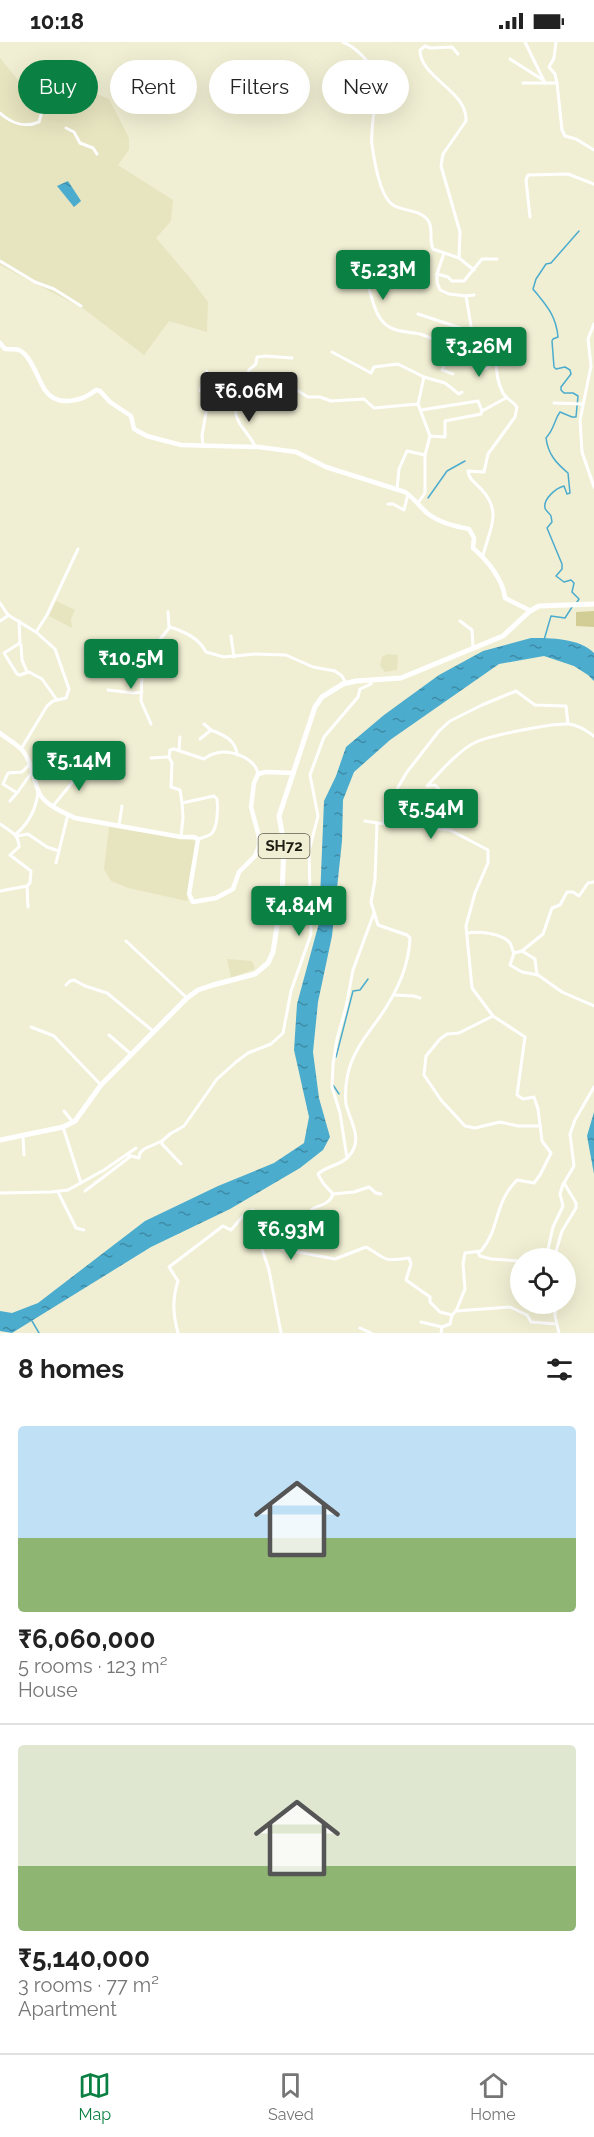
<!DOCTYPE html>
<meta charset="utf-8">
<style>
:root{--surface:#fff;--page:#f2f2f2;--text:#222;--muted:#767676;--line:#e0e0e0;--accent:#0b8043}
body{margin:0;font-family:Raleway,sans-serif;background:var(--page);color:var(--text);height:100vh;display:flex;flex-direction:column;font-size:22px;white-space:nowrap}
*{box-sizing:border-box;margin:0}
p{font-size:20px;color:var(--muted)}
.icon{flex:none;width:33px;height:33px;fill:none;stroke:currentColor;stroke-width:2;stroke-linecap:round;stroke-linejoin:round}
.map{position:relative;height:1291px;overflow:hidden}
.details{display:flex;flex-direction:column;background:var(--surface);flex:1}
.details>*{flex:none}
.guide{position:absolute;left:18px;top:18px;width:558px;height:54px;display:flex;gap:12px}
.tools{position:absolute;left:510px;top:1206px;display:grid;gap:12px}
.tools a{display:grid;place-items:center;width:66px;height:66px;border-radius:50%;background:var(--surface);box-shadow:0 6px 24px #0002;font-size:30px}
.price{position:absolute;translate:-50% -51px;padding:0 14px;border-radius:6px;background:var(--accent);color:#fff;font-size:20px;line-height:39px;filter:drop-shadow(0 2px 3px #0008)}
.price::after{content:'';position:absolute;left:50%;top:36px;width:18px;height:14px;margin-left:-9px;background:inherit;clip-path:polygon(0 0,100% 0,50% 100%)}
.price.on{background:#222;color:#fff}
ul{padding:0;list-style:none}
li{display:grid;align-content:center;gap:12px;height:318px;padding:0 18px}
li+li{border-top:2px solid var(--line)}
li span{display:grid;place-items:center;height:186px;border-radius:6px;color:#555}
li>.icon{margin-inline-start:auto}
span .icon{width:108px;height:108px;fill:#fffc;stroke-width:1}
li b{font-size:26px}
h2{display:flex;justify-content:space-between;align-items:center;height:72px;padding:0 18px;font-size:26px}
.pill{padding:0 21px;border-radius:27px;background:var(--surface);box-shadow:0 6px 24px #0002;font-size:21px;line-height:54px}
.pill.on{background:var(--accent);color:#fff}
.status{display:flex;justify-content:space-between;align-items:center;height:42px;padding:0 30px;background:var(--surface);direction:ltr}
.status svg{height:16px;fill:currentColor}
.menu{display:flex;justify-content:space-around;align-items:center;height:84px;border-top:2px solid var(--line);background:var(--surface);font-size:16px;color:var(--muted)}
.menu a{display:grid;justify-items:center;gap:3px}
.menu .on{color:var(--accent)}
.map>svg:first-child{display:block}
</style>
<div class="status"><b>10:18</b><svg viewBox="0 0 49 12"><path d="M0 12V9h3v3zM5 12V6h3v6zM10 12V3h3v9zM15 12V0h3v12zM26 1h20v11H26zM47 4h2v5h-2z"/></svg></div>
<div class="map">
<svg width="594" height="1291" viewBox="0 0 594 1291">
<defs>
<pattern id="water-ripples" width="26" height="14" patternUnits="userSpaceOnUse" patternTransform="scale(1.5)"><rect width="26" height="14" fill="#4bacce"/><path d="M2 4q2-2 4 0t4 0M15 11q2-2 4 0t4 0" fill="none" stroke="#3e8ba6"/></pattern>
</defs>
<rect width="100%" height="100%" fill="#f1efd3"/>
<!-- built -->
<g fill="#e7e4c0">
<path d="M0,16L17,37L64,61L92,50L109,57L129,96V108L118,123L173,158L171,179L156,196L190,236L208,260L207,290L169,279L144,313L84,267L0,223Z"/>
<path d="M56,559L75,568L71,577L72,586L49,574Z"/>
<path d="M387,612L398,613L397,628L385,630L380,624L382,615Z"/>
<path d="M109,785L197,799L187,859L128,846L111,839L104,827Z"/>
<path d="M227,917L252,919L255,927L231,936Z"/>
</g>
<!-- park -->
<path fill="#d2cc95" d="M594,569V585L576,584V570Z"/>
<!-- water -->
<g fill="url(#water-ripples)">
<path d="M68,139L81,159L74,165L57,144Z"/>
<path d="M531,596C551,596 579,596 594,611V639L588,633L574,624L544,614L499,622L390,698L354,730L343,758L342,799L332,894L318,960L313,1010L319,1056L330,1095L323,1108L300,1126L230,1167L151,1205L12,1291L0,1289V1269L12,1271L38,1261L145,1179L218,1144L274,1121L304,1101L309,1075L294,1008L297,962L319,881L324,759L336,734L346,705L384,673L439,633L483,609Z"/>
<path d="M594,1070V1132L587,1094Z"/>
</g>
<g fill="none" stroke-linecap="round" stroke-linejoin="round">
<!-- stream -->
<g stroke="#4bacce" stroke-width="1.5">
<path d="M428,456L447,429L465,419"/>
<path d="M577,560L579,557L572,550L574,541L571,538L564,540L556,534L562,527V522L547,486L552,480L551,474C550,472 545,468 545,466C543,457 556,446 564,444L567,452L570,451L568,431C556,421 548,412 546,396C555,386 554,378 560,370L572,375H576L578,354L573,351H564L561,348V345L571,332L570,328L565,325L556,327L554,325L552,299L553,297L558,295C556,273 546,263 533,247L536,237L546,222L551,221L579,189"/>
<path d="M544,598L551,574L565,576L572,565"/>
<path d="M336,1015L353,949L360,948L368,937"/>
<path d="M333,1043L339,1052"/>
<path d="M32,1279L39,1291"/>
</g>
<!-- street -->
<g stroke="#fff" stroke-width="3">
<path d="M343,0C358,6 382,31 380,49C379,53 377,58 376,62C373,71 371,94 372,103C374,117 380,155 393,163C404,170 422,167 429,180C433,188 429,199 433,207L459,216"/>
<path d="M525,0L545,41"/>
<path d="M556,0L554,16L549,25L555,32L557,41L562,88L565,94L576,97L594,108"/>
<path d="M458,12L452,5L430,6L425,4L420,8C420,36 468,49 466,79L443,112L441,124L460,190L459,216L474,228"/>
<path d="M510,17L543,38"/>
<path d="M523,41H557"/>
<path d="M0,71C11,81 25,86 39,80L41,73V62"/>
<path d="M66,86L74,90L80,101L93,106L97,112"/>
<path d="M530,175L526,138L528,133L568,132L594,142"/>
<path d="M444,211L437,232L448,235L452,239H464L482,217H497"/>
<path d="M0,219L35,240L54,247L81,264"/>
<path d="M346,224C376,231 366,264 385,282C395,291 408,289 420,292C435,296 448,306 461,313L472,290L466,254L449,252L440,248L437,240V232"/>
<path d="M466,254L474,253"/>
<path d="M418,272L494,297C498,313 493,333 503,351C506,357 513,359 517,365L515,375L488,412L484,430L468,429C469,438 476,441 482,448C502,470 490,487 483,513"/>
<path d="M594,282L588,297L591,324L580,378L582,410L594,445"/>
<path d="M451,308L442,328L453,332"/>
<path d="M332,310L371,331L374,325L398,322L424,335"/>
<path d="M461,313L484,326H487L494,319"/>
<path d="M240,351L249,328L256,322L257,315L266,314L292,316"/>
<path d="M554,361L582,362"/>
<path d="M418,362L424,335L445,341L459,352L462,350"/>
<path d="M421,368L478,359L482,369"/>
<path d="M203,404L202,393L209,355L200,349L207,329"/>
<path d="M255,404C245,384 227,378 240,351L264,345L295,347L308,355H320L331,359L364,357L374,366L418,362L430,394"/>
<path d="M397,447L399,427L407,409L425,413"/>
<path d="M418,461L425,451V413L430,394L445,395V379L481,372L482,369L506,356"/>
<path d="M388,462H393L404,468L408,452"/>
<path d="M0,561L8,573L36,590L55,607L69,647L66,656L53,659L47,664L21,707"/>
<path d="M168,570L169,585"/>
<path d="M0,579L9,573"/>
<path d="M19,579L20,601L4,611L17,632L20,633L29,630L42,637L57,658"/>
<path d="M460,579L472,588L473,605"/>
<path d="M36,590L47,573L78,507"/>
<path d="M231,594L234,615"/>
<path d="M21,603L22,618L27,630"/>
<path d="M150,607L154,628L142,631L141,659L151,682"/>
<path d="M85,619L144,617L170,585C185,590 199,596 206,610L224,615L255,612L286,613L313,625L335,629L342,634L346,641"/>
<path d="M108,648L134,651L142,650"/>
<path d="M204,682L211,688"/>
<path d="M200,697L211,688C224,693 236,698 237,713"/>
<path d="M179,708L180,695"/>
<path d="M169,715L172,721L171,745L180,748L182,761"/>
<path d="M151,716L169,715L170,708L174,707L204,717C207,715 209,713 213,712C228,706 255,715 258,732"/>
<path d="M30,722L22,730L8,731L3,742L17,751L32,730"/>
<path d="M427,744C439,731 460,707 476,700C493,693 551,681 569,682C578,683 586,688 594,694"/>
<path d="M10,759L17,751"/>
<path d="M53,764L75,737L81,735L85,726"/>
<path d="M365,779L377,781"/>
<path d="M418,781C420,765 430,762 440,753L439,747L435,743L429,744"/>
<path d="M0,782C10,789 19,792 19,805L10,813L31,829L30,841L27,844L0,849"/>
<path d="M384,782L385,769L390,759L407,730L439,689L450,679L482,663L516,649L535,663L566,664L568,682"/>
<path d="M119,783L122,764"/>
<path d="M16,792C29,781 36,768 38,750"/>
<path d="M17,794L28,792L47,805L59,809"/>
<path d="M181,795L183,775L182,761L214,754L217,757C218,764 218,784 212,791C210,794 203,795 199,797"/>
<path d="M56,821L68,772"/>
<path d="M27,844L28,865"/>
<path d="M467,891C478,889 502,891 510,901C512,904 512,908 514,911"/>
<path d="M126,899L187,956"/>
<path d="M522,909L535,917L537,933"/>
<path d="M514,911L522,909L543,892L552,866L560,863L567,850H573L579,854L588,841L594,840"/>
<path d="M514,911L510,923L522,930L538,933L562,950L594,964"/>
<path d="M66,943L70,939L74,938L85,944L107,951L153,989"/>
<path d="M394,953L414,954L420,956"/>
<path d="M493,974L459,991L447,992L440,997L426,1014L424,1033L441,1058L465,1084L475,1086L500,1080L518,1084H540"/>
<path d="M31,985L54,994L101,1043"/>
<path d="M109,993L131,1012"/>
<path d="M64,1069L73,1080"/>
<path d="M63,1085L81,1141"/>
<path d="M23,1094L24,1113"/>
<path d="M162,1099V1102L181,1122"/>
<path d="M127,1113L139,1116L140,1111L144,1107L162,1099L170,1092L184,1084L217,1037L236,1020L248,1011L271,1002L283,991L291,949L311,892L309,809L318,774L310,733L324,695L358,655L360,647L371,642V639"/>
<path d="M347,1116L340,1071L332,1045L333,1022L337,997L346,965L353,928L374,871"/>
<path d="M85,1149L131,1114"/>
<path d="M58,1150L76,1186L84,1188"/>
<path d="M0,1151L51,1150L68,1148L104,1128L136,1106"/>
<path d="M333,1152L354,1150L369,1145L376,1151L381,1152"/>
<path d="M265,1174L262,1207L269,1228L281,1291"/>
<path d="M286,1188L295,1187L310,1173L312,1167C320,1163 330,1162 333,1152L323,1141L318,1132C327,1123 341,1124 349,1114C364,1097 350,1080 346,1062C345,1054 346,1040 348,1031C353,1010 367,992 379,976C396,952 409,925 410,896L407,893L378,883L371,860L375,838L377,781L402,783L418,781L427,786L450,788L488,808V821L475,851L466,884L472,946L493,974L525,995L517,1053L523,1057L534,1055L538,1067L542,1099L551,1111L540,1133L534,1141L517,1138C493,1162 501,1185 481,1209L465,1211L463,1222L465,1247L456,1269L510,1265L527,1273L531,1280L556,1282"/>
<path d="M478,1210L480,1214L491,1217L520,1219"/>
<path d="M546,1216L553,1185L563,1164L560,1152L563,1142"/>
<path d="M554,1216L562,1189L576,1166V1161L564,1141L574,1124L570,1092L575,1078L594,1045"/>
<path d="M555,1262V1274L559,1291"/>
<path d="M421,1280L442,1285"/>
<path d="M360,1286L371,1291"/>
<path d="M178,1291C173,1272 172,1258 178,1239L169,1225L223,1184L231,1188L243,1174L252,1168L272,1177L286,1188L282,1207L335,1217L366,1205C388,1217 380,1220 409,1216L411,1222L406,1238L430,1255V1260L440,1270L452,1273L456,1269"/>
<path d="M441,1291L442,1285L450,1282L452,1273"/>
</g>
<!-- secondary -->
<g stroke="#fff" stroke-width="4.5">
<path d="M0,301L5,307C9,307 15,307 19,308C31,313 38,338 45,348C57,366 83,359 96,348L100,349L110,360L131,374L134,387L147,394L181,403L259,405L296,410L326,425L405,450C414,456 419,464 427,471C440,481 454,484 469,487L474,496L473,506C487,518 503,537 505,556L531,569"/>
<path d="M0,691C8,698 20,703 25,712C33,724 33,736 38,748C42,762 63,770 75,776L181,795H194L198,797L189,852L193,860L216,856L233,847L239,830L255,814L259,804V795L251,765L254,741L258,732L266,730L294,731"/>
</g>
<!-- primary -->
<path stroke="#fff" stroke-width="5" d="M0,1098L63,1085L75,1079L101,1043L187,956L198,948L213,943L255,932L268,921L273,910L282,853L284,802L279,774L315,665L322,655L343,642L356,639L401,636L503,594L530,569L539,564L594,562"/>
</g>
<g text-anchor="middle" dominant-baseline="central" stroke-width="4.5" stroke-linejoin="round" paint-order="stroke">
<!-- shield labels -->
<rect fill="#f1efd3" stroke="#5e5d4d" stroke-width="1.5" x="258.5" y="792" width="51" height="24" rx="4.5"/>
<g font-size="15" font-weight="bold" fill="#1f1e14">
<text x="284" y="804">SH72</text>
</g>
</g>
</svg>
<div class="tools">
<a><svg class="icon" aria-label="locate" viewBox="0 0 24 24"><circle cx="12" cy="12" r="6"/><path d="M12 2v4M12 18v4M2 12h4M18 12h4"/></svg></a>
</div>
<b class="price" style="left:383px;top:259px">₹5.23M</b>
<b class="price" style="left:479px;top:336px">₹3.26M</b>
<b class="price on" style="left:249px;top:381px">₹6.06M</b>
<b class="price" style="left:131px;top:648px">₹10.5M</b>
<b class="price" style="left:79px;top:750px">₹5.14M</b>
<b class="price" style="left:431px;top:798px">₹5.54M</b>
<b class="price" style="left:299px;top:895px">₹4.84M</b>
<b class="price" style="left:291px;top:1219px">₹6.93M</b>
<div class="guide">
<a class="pill on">Buy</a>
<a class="pill">Rent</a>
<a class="pill">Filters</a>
<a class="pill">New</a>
</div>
</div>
<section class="details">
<h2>8 homes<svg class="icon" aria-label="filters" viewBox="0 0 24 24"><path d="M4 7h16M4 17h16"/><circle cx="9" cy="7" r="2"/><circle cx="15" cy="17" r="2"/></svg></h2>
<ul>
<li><span style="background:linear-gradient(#bfe0f5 60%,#8fb573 0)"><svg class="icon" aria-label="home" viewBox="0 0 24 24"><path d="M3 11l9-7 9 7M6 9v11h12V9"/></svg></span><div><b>₹6,060,000</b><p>5 rooms · 123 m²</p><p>House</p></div></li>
<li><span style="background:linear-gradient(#dfe7d0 65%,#8fb573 0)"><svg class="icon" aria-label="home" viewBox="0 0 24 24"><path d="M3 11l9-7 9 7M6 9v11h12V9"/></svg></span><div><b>₹5,140,000</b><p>3 rooms · 77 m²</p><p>Apartment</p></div></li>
</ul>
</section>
<nav class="menu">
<a class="on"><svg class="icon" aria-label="map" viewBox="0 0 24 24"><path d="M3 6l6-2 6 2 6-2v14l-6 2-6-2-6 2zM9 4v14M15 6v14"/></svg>Map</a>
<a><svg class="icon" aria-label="saved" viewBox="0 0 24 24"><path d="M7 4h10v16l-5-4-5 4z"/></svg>Saved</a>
<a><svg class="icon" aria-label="home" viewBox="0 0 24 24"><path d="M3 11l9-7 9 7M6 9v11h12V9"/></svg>Home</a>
</nav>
